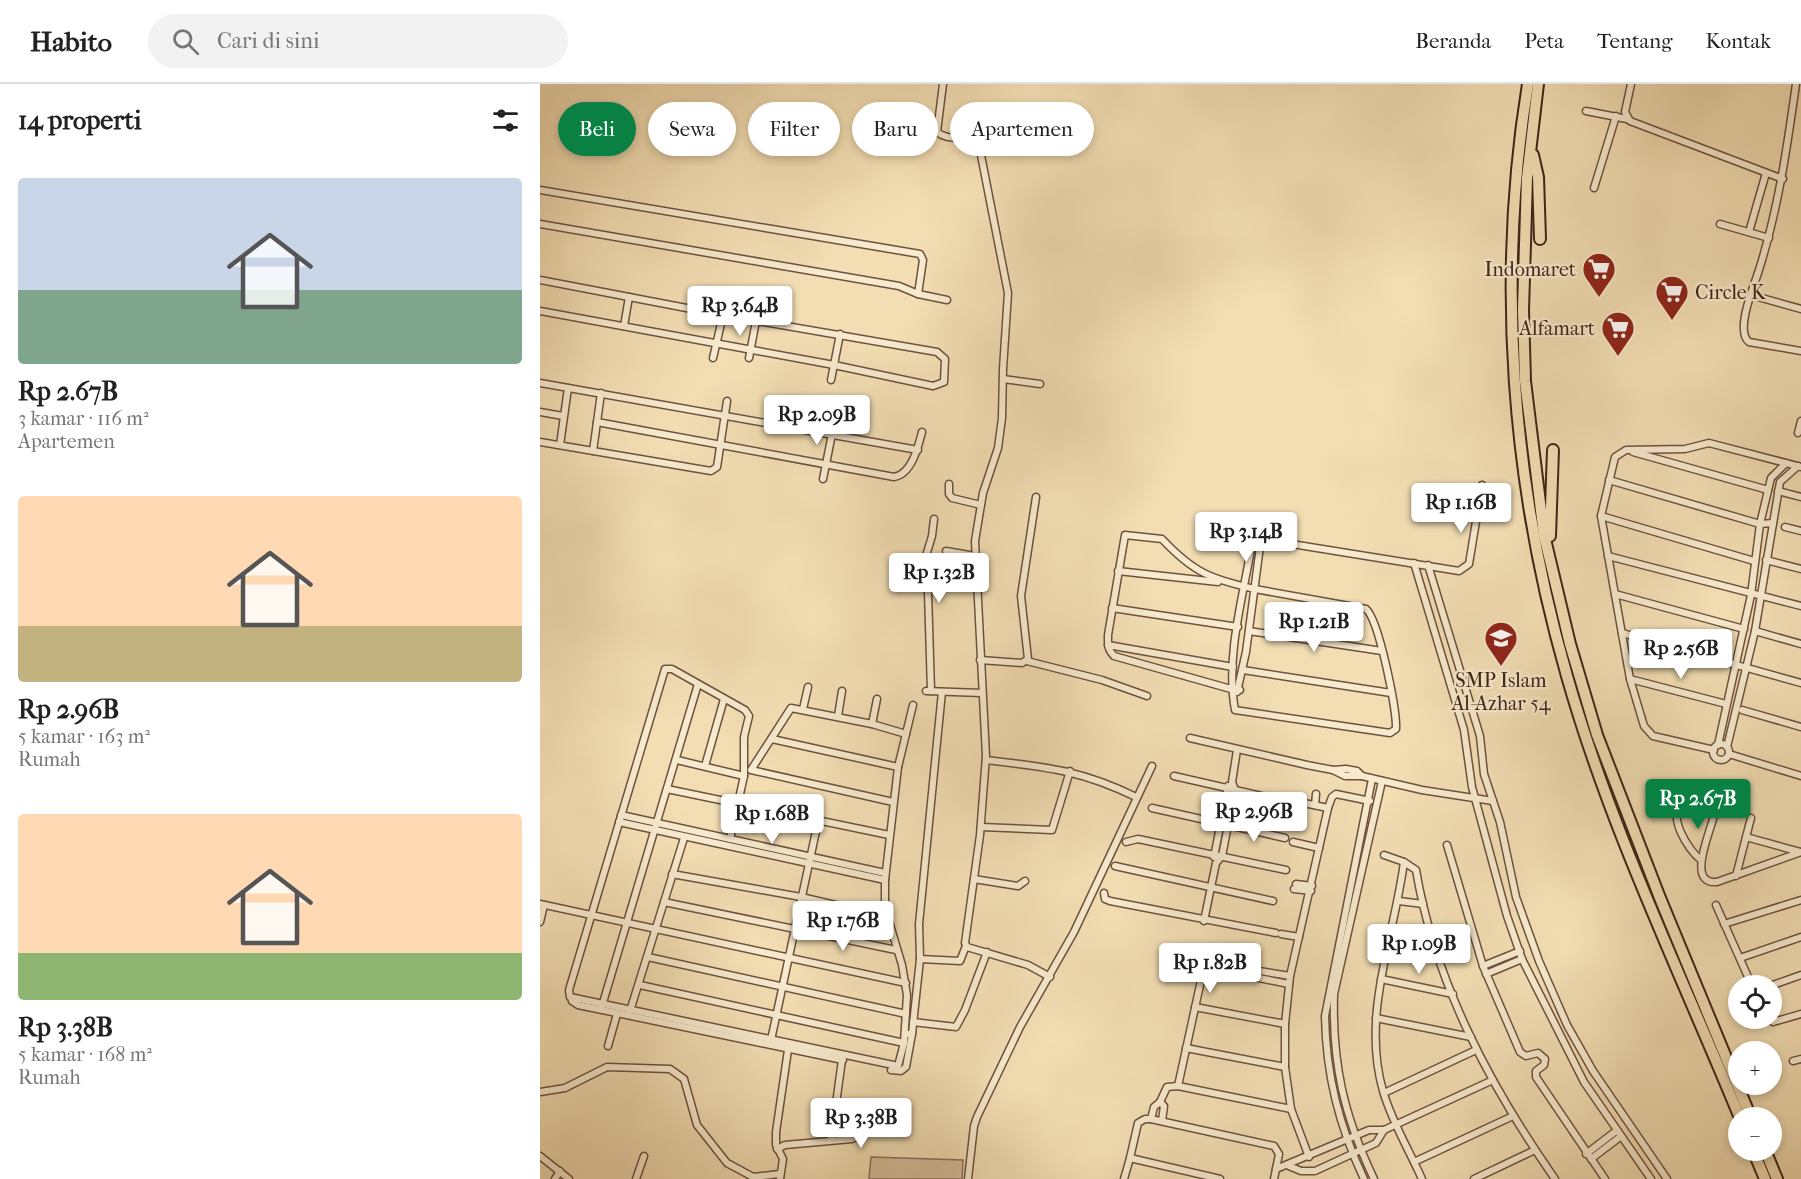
<!DOCTYPE html>
<html lang="id">
<meta charset="utf-8">
<style>
:root{--surface:#fff;--page:#f2f2f2;--text:#222;--muted:#767676;--line:#e0e0e0;--accent:#0b8043}
body{margin:0;font-family:"IM FELL French Canon",serif;background:var(--page);color:var(--text);height:100vh;display:flex;flex-direction:column;font-size:22px;white-space:nowrap}
*{box-sizing:border-box;margin:0}
p{font-size:20px;color:var(--muted)}
.icon{flex:none;width:33px;height:33px;fill:none;stroke:currentColor;stroke-width:2;stroke-linecap:round;stroke-linejoin:round}
.map{position:relative;flex:1;overflow:hidden}
.details{display:flex;flex-direction:column;background:var(--surface);width:540px}
.details>*{flex:none}
.guide{position:absolute;left:18px;top:18px;width:570px;height:54px;display:flex;gap:12px}
.buttons{position:absolute;left:1188px;top:891px;display:grid;gap:12px}
.buttons a{display:grid;place-items:center;width:54px;height:54px;border-radius:50%;background:var(--surface);box-shadow:0 3px 9px #0003;font-size:30px}
.price{position:absolute;translate:-50% -51px;padding:0 14px;border-radius:6px;background:#fff;color:#222;font-size:20px;line-height:39px;filter:drop-shadow(0 2px 3px #0008)}
.price::after{content:'';position:absolute;left:50%;top:36px;width:18px;height:14px;margin-left:-9px;background:inherit;clip-path:polygon(0 0,100% 0,50% 100%)}
.price.on{background:var(--accent);color:#fff}
ul{padding:0;list-style:none}
li{display:grid;align-content:center;gap:12px;height:318px;padding:0 18px}
li span{display:grid;place-items:center;height:186px;border-radius:6px;color:#555}
li>.icon{margin-inline-start:auto}
span .icon{width:108px;height:108px;fill:#fffc;stroke-width:1}
li b{font-size:26px}
h2{display:flex;justify-content:space-between;align-items:center;height:72px;padding:0 18px;font-size:26px}
.pill{padding:0 21px;border-radius:27px;background:var(--surface);box-shadow:0 3px 9px #0003;font-size:21px;line-height:54px}
.pill.on{background:var(--accent);color:#fff}
header{display:flex;align-items:center;gap:36px;box-sizing:border-box;height:84px;padding:0 30px;background:var(--surface);border-bottom:2px solid var(--line)}
header strong{font-size:28px}
nav{display:flex;gap:33px;margin-inline-start:auto;font-size:21px}
.search{width:420px;height:54px;background:var(--page);display:flex;align-items:center;gap:15px;box-sizing:border-box;padding:0 21px;border-radius:33px;color:var(--muted);font-size:22px}
main{display:flex;flex:1;min-height:0}
.map>svg:first-child{display:block}
</style>
<header>
<strong>Habito</strong>
<div class="search"><svg class="icon" aria-label="search" viewBox="0 0 24 24"><circle cx="10" cy="10" r="6"/><path d="M15 15l6 6"/></svg>Cari di sini</div>
<nav><a>Beranda</a><a>Peta</a><a>Tentang</a><a>Kontak</a></nav>
</header>
<main>
<section class="details">
<h2>14 properti<svg class="icon" aria-label="filters" viewBox="0 0 24 24"><path d="M4 7h16M4 17h16"/><circle cx="9" cy="7" r="2"/><circle cx="15" cy="17" r="2"/></svg></h2>
<ul>
<li><span style="background:linear-gradient(#c9d6e8 60%,#7fa58c 0)"><svg class="icon" aria-label="home" viewBox="0 0 24 24"><path d="M3 11l9-7 9 7M6 9v11h12V9"/></svg></span><div><b>Rp 2.67B</b><p>3 kamar · 116 m²</p><p>Apartemen</p></div></li>
<li><span style="background:linear-gradient(#ffd9b3 70%,#c2b280 0)"><svg class="icon" aria-label="home" viewBox="0 0 24 24"><path d="M3 11l9-7 9 7M6 9v11h12V9"/></svg></span><div><b>Rp 2.96B</b><p>5 kamar · 163 m²</p><p>Rumah</p></div></li>
<li><span style="background:linear-gradient(#ffd9b3 75%,#8fb573 0)"><svg class="icon" aria-label="home" viewBox="0 0 24 24"><path d="M3 11l9-7 9 7M6 9v11h12V9"/></svg></span><div><b>Rp 3.38B</b><p>5 kamar · 168 m²</p><p>Rumah</p></div></li>
</ul>
</section>
<div class="map">
<svg width="1261" height="1095" viewBox="0 0 1261 1095">
<rect width="100%" height="100%" fill="#f3deb4"/>
<filter id="stains"><feTurbulence type="fractalNoise" baseFrequency=".00333" numOctaves="4"/><feColorMatrix values="0 0 0 0 .2 0 0 0 0 .09 0 0 0 0 .02 0 0 0 .5 -.17"/></filter>
<radialGradient id="worn" r=".72"><stop offset=".6" stop-color="#630" stop-opacity="0"/><stop offset="1" stop-color="#630" stop-opacity=".3"/></radialGradient>
<!-- green -->
<path fill="#d5be99" stroke="#8a7058" stroke-width="1.5" d="M331,1073L423,1076L422,1095H329Z"/>
<g fill="none" stroke-linecap="round" stroke-linejoin="round">
<defs>
<g id="minor">
<path d="M403,0L397,48C408,58 428,50 439,61L468,209L463,285L462,334L458,364L443,409L435,457L446,672L440,751L425,859L427,863L488,881L510,893"/>
<path d="M1091,0L1085,28L1090,37L1243,95"/>
<path d="M1256,0C1247,64 1238,127 1218,189C1213,204 1195,247 1209,258L1261,267"/>
<path d="M1046,27L1087,35"/>
<path d="M437,58L455,56"/>
<path d="M1054,104L1076,32"/>
<path d="M0,106L380,170L383,176L378,210"/>
<path d="M0,140L359,202L378,210L407,216"/>
<path d="M1180,140L1229,154"/>
<path d="M1209,148L1226,89"/>
<path d="M0,196L183,231L397,268L405,275L404,298L393,302L294,281L0,227"/>
<path d="M1211,211L1261,225"/>
<path d="M84,242L89,213"/>
<path d="M173,274L183,231"/>
<path d="M209,274L216,237"/>
<path d="M463,295L500,300"/>
<path d="M291,296L300,250"/>
<path d="M0,299L378,366"/>
<path d="M0,328L23,332"/>
<path d="M57,338L354,393C372,390 378,363 382,348"/>
<path d="M1258,349L1261,337"/>
<path d="M0,358L171,387L177,383L187,317"/>
<path d="M20,361L28,304"/>
<path d="M53,367L61,309"/>
<path d="M1093,368L1228,406"/>
<path d="M283,395L295,335"/>
<path d="M1069,396L1220,440L1233,439"/>
<path d="M409,400V410L412,414L441,421"/>
<path d="M1238,407L1261,413"/>
<path d="M1061,432L1214,477"/>
<path d="M673,442L721,455L919,487L929,480L942,401"/>
<path d="M1245,443L1261,447"/>
<path d="M406,467L435,472"/>
<path d="M1068,472L1261,522"/>
<path d="M1226,476L1261,485"/>
<path d="M874,479L924,646L932,703L967,832L982,875L1044,998L1111,1095"/>
<path d="M888,481L940,652L944,690L960,738L976,813L999,877L1027,941L1053,987L1127,1095"/>
<path d="M578,487L678,498"/>
<path d="M1075,510L1204,545"/>
<path d="M572,524L698,543"/>
<path d="M709,547L842,567"/>
<path d="M1215,547L1261,560"/>
<path d="M1082,549L1261,599"/>
<path d="M568,561L693,583"/>
<path d="M440,576L482,579L488,575L481,512L496,413"/>
<path d="M487,577L562,596L607,612"/>
<path d="M703,586L851,609"/>
<path d="M1090,595L1186,620"/>
<path d="M700,606L691,605L574,572C567,565 568,560 568,551L585,451L622,455C653,488 670,495 715,505L826,525C839,536 857,626 856,645L850,649L695,626C685,572 704,509 713,454"/>
<path d="M386,607L442,609"/>
<path d="M391,607L388,508L382,485L392,452L394,435"/>
<path d="M697,608L706,568L721,455"/>
<path d="M263,625L268,603"/>
<path d="M1202,626L1261,643"/>
<path d="M298,632L302,607"/>
<path d="M332,640L337,615"/>
<path d="M650,654L767,681L793,686L806,685L817,687L822,692"/>
<path d="M232,655L358,683"/>
<circle cx="1181" cy="668" r="8"/>
<path d="M1178,661L1211,511L1220,440L1231,394L1246,379"/>
<path d="M1187,663L1215,547L1240,398L1258,382"/>
<path d="M1174,666L1113,652L1104,642L1090,595L1061,432L1075,373L1086,366L1145,365L1169,359L1261,383"/>
<path d="M1189,670L1261,692"/>
<path d="M137,676L204,692"/>
<path d="M446,676C506,683 541,686 596,713"/>
<path d="M165,682L184,615"/>
<path d="M793,686L805,692H822L882,706L953,717"/>
<path d="M634,692L744,717"/>
<path d="M127,705L349,751"/>
<path d="M754,717L788,724L750,892L745,940V983L751,1025L769,1073"/>
<path d="M353,718L211,686L251,624L332,640L366,650"/>
<path d="M775,721L776,710"/>
<path d="M612,724L679,739"/>
<path d="M788,724L792,713L796,710L830,717"/>
<path d="M81,731L345,789"/>
<path d="M79,738L345,796"/>
<path d="M688,741L745,754"/>
<path d="M441,743L512,746L530,687"/>
<path d="M1206,753L1211,734"/>
<path d="M190,755L204,692V653L209,632L205,626L132,585H125L29,906L30,913L358,982L364,959L367,911L362,881L345,824V796L358,683L373,621"/>
<path d="M586,758L598,755L746,786"/>
<path d="M753,758L779,764"/>
<path d="M907,761L943,882L980,968L986,972L998,969L1005,975L1004,981L996,987V993L1065,1095"/>
<path d="M844,771L864,778"/>
<path d="M674,773L688,702"/>
<path d="M1160,775C1148,766 1125,729 1144,718L1175,727C1173,743 1144,801 1177,798L1261,768"/>
<path d="M575,782L733,817"/>
<path d="M132,790L261,813L347,833"/>
<path d="M1196,792L1206,753L1260,768"/>
<path d="M434,795L478,802L485,797"/>
<path d="M756,800L772,802"/>
<path d="M754,805L771,807"/>
<path d="M564,809L565,815L570,817L736,849"/>
<path d="M859,817L883,820"/>
<path d="M124,818L356,866"/>
<path d="M0,820L366,899"/>
<path d="M1176,821L1212,902"/>
<path d="M664,837L676,779L682,772L695,706L692,698L697,666"/>
<path d="M0,838L4,821"/>
<path d="M1184,840L1261,816"/>
<path d="M741,850L759,853"/>
<path d="M850,856L896,865"/>
<path d="M108,873L366,930"/>
<path d="M1200,874L1261,853"/>
<path d="M380,875L420,877L426,862"/>
<path d="M943,882L980,867"/>
<path d="M663,883L749,900"/>
<path d="M946,890L982,875"/>
<path d="M841,895L913,910"/>
<path d="M100,901L364,959"/>
<path d="M1230,902L1261,891"/>
<path d="M32,917L38,921L303,976"/>
<path d="M62,922L158,600"/>
<path d="M655,923L745,940"/>
<path d="M90,927L144,754"/>
<path d="M836,934L931,953"/>
<path d="M1228,934L1233,938L1261,930"/>
<path d="M373,938L416,943L425,926L447,868"/>
<path d="M368,950H372L380,875L379,840L402,608"/>
<path d="M231,956L278,738"/>
<path d="M68,962L77,930"/>
<path d="M646,964L745,983"/>
<path d="M1253,977L1261,975"/>
<path d="M351,986L361,987L366,983L372,950"/>
<path d="M638,1002L665,878L750,892"/>
<path d="M0,1008L25,1004L67,983L130,985L144,995L157,1041L187,1079L213,1093L240,1090"/>
<path d="M844,1009L936,966"/>
<path d="M620,1018L627,1003L638,1002L751,1025"/>
<path d="M611,1035L614,1023L620,1018L624,1022L622,1037"/>
<path d="M844,1046L953,996"/>
<path d="M291,1056L302,976"/>
<path d="M237,1065L245,1061L312,1055L340,1042"/>
<path d="M1046,1070L1076,1047"/>
<path d="M0,1072L29,1095"/>
<path d="M1051,1075L1080,1053"/>
<path d="M874,1078L973,1032"/>
<path d="M736,1085L829,1046H844L836,1059L775,1087H761L749,1082"/>
<path d="M15,1095L20,1087"/>
<path d="M96,1095L104,1072"/>
<path d="M240,1095L243,1075L236,1061V1048L248,966"/>
<path d="M428,1095L434,1042L437,1033L480,943L534,848L612,682"/>
<path d="M584,1095L590,1074"/>
<path d="M680,1095L590,1074L598,1039L605,1035H611L734,1062L739,1070L734,1095"/>
<path d="M824,1095C799,1042 786,991 785,932L832,695"/>
<path d="M834,1095C804,1032 792,980 794,910L842,697"/>
<path d="M882,1095C869,1066 852,1038 843,1007C821,931 854,854 864,778L876,786C895,899 950,1002 1015,1095"/>
<path d="M934,1095L995,1066"/>
</g>
<g id="motorway">
<path d="M988,0C956,196 972,401 1027,592C1070,744 1140,888 1200,1034"/>
<path d="M998,0L987,94L983,226L985,297L1004,451L1030,560L1057,651L1120,814L1211,1034"/>
<path d="M993,71L998,93L1000,155"/>
<path d="M1010,452L1013,366"/>
<path d="M1213,1066L1225,1095"/>
<path d="M1225,1066L1237,1095"/>
</g>
</defs>
<!-- minor casing -->
<use href="#minor" stroke="#6d523e" stroke-width="9"/>
<!-- motorway casing -->
<use href="#motorway" stroke="#402316" stroke-width="14"/>
<!-- minor -->
<use href="#minor" stroke="#f7eace" stroke-width="6"/>
<!-- motorway -->
<use href="#motorway" stroke="#f3deb4" stroke-width="10"/>
</g>
<!-- icons -->
<defs>
<symbol id="supermarket-pin" viewBox="-11 -11 22 30"><path d="M0 17L-7.5 6A9.5 9.5 0 1 1 7.5 6Z" fill="#8f2418" stroke="#f7eace"/><path d="M-6-5.5h2.5l.6 2H6L4.5 2H-2.5L-4.4-4H-6ZM-1.5 3.2a1.3 1.3 0 1 0 .1 0ZM3 3.2a1.3 1.3 0 1 0 .1 0Z" fill="#fff"/></symbol>
<symbol id="school-pin" viewBox="-11 -11 22 30"><path d="M0 17L-7.5 6A9.5 9.5 0 1 1 7.5 6Z" fill="#8f2418" stroke="#f7eace"/><path d="M0-5L7-2L0 1L-7-2ZM-4 1L0 2.5L4 1V4Q0 6-4 4Z" fill="#fff"/></symbol>
</defs>
<g fill-rule="evenodd">
<use href="#supermarket-pin" x="1040" y="166" width="38" height="52"/>
<use href="#supermarket-pin" x="1113" y="189" width="38" height="52"/>
<use href="#supermarket-pin" x="1059" y="225" width="38" height="52"/>
<use href="#school-pin" x="942" y="535" width="38" height="52"/>
</g>
<g text-anchor="middle" dominant-baseline="central" stroke-width="4.5" stroke-linejoin="round" paint-order="stroke">
<!-- poi labels -->
<g font-size="20" fill="#402316" stroke="#f7eace" text-anchor="end">
<text x="1036" y="185">Indomaret</text>
<text x="1155" y="208" text-anchor="start">Circle K</text>
<text x="1055" y="244">Alfamart</text>
<text x="961" y="596" text-anchor="middle">SMP Islam<tspan x="961" dy="23">Al-Azhar 54</tspan></text>
</g>
</g>
<rect width="100%" height="100%" filter="url(#stains)"/>
<rect width="100%" height="100%" fill="url(#worn)"/>
</svg>
<div class="buttons">
<a><svg class="icon" aria-label="locate" viewBox="0 0 24 24"><circle cx="12" cy="12" r="6"/><path d="M12 2v4M12 18v4M2 12h4M18 12h4"/></svg></a>
<a>+</a>
<a>−</a>
</div>
<b class="price" style="left:200px;top:253px">Rp 3.64B</b>
<b class="price" style="left:277px;top:362px">Rp 2.09B</b>
<b class="price" style="left:921px;top:450px">Rp 1.16B</b>
<b class="price" style="left:706px;top:479px">Rp 3.14B</b>
<b class="price" style="left:399px;top:520px">Rp 1.32B</b>
<b class="price" style="left:774px;top:569px">Rp 1.21B</b>
<b class="price" style="left:1141px;top:596px">Rp 2.56B</b>
<b class="price on" style="left:1158px;top:746px">Rp 2.67B</b>
<b class="price" style="left:714px;top:759px">Rp 2.96B</b>
<b class="price" style="left:232px;top:761px">Rp 1.68B</b>
<b class="price" style="left:303px;top:868px">Rp 1.76B</b>
<b class="price" style="left:879px;top:891px">Rp 1.09B</b>
<b class="price" style="left:670px;top:910px">Rp 1.82B</b>
<b class="price" style="left:321px;top:1065px">Rp 3.38B</b>
<div class="guide">
<a class="pill on">Beli</a>
<a class="pill">Sewa</a>
<a class="pill">Filter</a>
<a class="pill">Baru</a>
<a class="pill">Apartemen</a>
</div>
</div>
</main>
